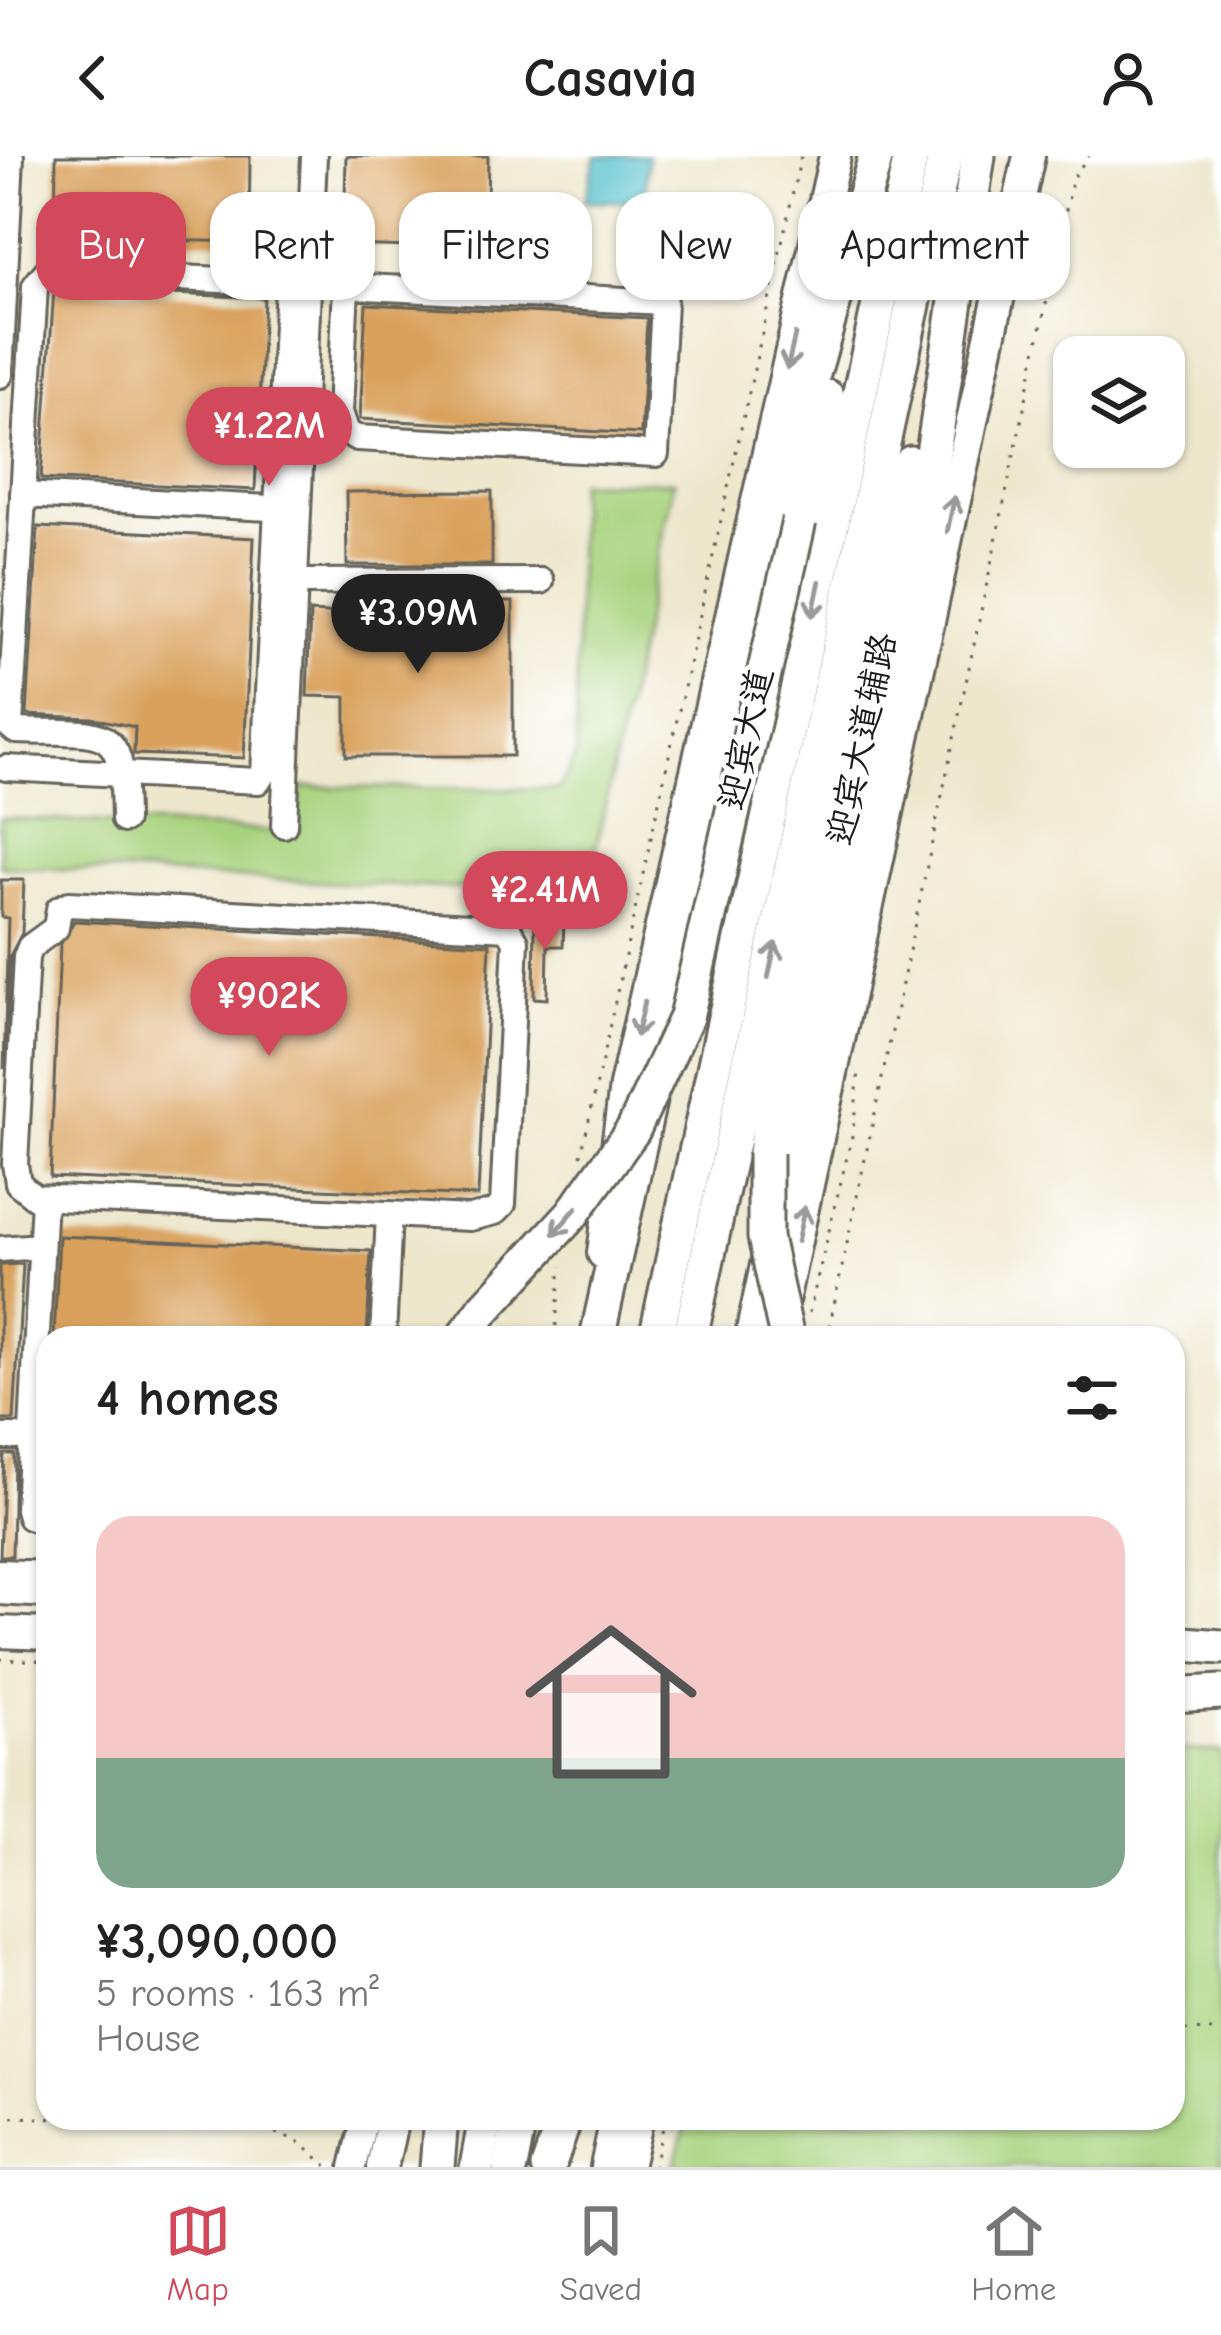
<!DOCTYPE html>
<meta charset="utf-8">
<style>
:root{--surface:#fff;--page:#f6f6f6;--text:#222;--muted:#767676;--line:#e0e0e0;--accent:#d1495b}
body{margin:0;font-family:"Comic Neue","LXGW WenKai TC",sans-serif;background:var(--page);color:var(--text);height:100vh;display:flex;flex-direction:column;font-size:45px;white-space:nowrap}
*{box-sizing:border-box;margin:0}
p{font-size:39px;color:var(--muted)}
.icon{flex:none;width:66px;height:66px;fill:none;stroke:currentColor;stroke-width:2;stroke-linecap:round;stroke-linejoin:round}
.map{position:relative;flex:1;overflow:hidden}
.side{position:absolute;left:36px;top:1170px;width:1149px;height:804px;display:flex;flex-direction:column;background:var(--surface);border-radius:36px;box-shadow:0 3px 9px #0004}
.side>*{flex:none}
.hud{position:absolute;left:36px;top:36px;width:1149px;height:108px;display:flex;gap:24px}
.controls{position:absolute;left:1053px;top:180px;display:grid;gap:24px}
.controls a{display:grid;place-items:center;width:132px;height:132px;border-radius:24px;background:var(--surface);box-shadow:0 3px 9px #0004;font-size:60px}
.price{position:absolute;translate:-50% -102px;padding:0 27px;border-radius:42px;background:var(--accent);color:#fff;font-size:39px;line-height:78px;filter:drop-shadow(0 3px 6px #0008)}
.price::after{content:'';position:absolute;left:50%;top:72px;width:36px;height:27px;margin-left:-18px;background:inherit;clip-path:polygon(0 0,100% 0,50% 100%)}
.price.on{background:#222;color:#fff}
ul{padding:0;list-style:none}
li{display:grid;align-content:center;gap:24px;height:636px;padding:0 60px}
li span{display:grid;place-items:center;height:372px;border-radius:36px;color:#555}
li>.icon{margin-inline-start:auto}
span .icon{width:216px;height:216px;fill:#fffc;stroke-width:1}
li b{font-size:51px}
h2{display:flex;justify-content:space-between;align-items:center;height:144px;padding:0 60px;font-size:51px}
.tag{padding:0 42px;border-radius:36px;background:var(--surface);box-shadow:0 3px 9px #0004;font-size:42px;line-height:108px}
.tag.on{background:var(--accent);color:#fff}
header{display:flex;justify-content:space-between;align-items:center;height:156px;padding:0 60px;background:var(--surface);font-size:54px;font-weight:700}
.menu{display:flex;justify-content:space-around;align-items:center;height:168px;border-top:3px solid var(--line);background:var(--surface);font-size:33px;color:var(--muted)}
.menu a{display:grid;justify-items:center;gap:6px}
.menu .on{color:var(--accent)}
.map>svg:first-child{display:block}
</style>
<header><svg class="icon" aria-label="back" viewBox="0 0 24 24"><path d="M15 5l-7 7 7 7"/></svg>Casavia<svg class="icon" aria-label="person" viewBox="0 0 24 24"><circle cx="12" cy="8" r="4"/><path d="M4 21q1-7 8-7t8 7"/></svg></header>
<div class="map">
<svg width="1221" height="2011" viewBox="0 0 1221 2011">
<rect width="100%" height="100%" fill="#fff"/>
<filter id="ink" filterUnits="userSpaceOnUse"><feTurbulence type="fractalNoise" baseFrequency=".00833" numOctaves="2"/><feDisplacementMap in="SourceGraphic" scale="24" xChannelSelector="R" yChannelSelector="G"/><feConvolveMatrix kernelMatrix="1 2 1 2 8 2 1 2 1" color-interpolation-filters="sRGB"/></filter>
<filter id="wash" filterUnits="userSpaceOnUse"><feTurbulence type="fractalNoise" baseFrequency=".004" numOctaves="4" result="noise"/><feDisplacementMap in="SourceGraphic" scale="48" xChannelSelector="R" yChannelSelector="G"/><feGaussianBlur stdDeviation="2.7" result="paint"/><feColorMatrix in="noise" values="0 0 0 0 0 0 0 0 0 0 0 0 0 0 0 0 0 1.4 0 .05"/><feComposite in="paint" operator="in"/></filter>
<g filter="url(#wash)">
<rect width="100%" height="100%" fill="#ede7cc"/>
<!-- green -->
<g fill="#a8d37e" stroke="#62784d" stroke-width="3">
<path d="M674,325L586,739L0,710V662L298,676L301,631L559,633L576,600L578,326Z"/>
<path d="M1173,1593L1221,1596V2011H674L688,1962H1173Z"/>
</g>
<!-- water -->
<path fill="#53c0cc" stroke="#386e74" stroke-width="3" d="M596,0H648L644,46L585,45Z"/>
<g id="blocks">
<!-- building -->
<g fill="#d9a15b">
<path d="M56,0H250L249,86L55,82Z"/>
<path d="M346,0H488L486,93L344,89Z"/>
<path d="M54,133L264,142L255,334L41,323Z"/>
<path d="M366,148L647,162L641,278L360,263Z"/>
<path d="M492,335V409H347L346,336Z"/>
<path d="M38,371L254,382L244,602L134,598L135,571L92,562L27,559Z"/>
<path d="M346,446H513V600H346V541L307,540L310,456L346,458Z"/>
<path d="M1,724H24L22,777L10,800L4,913L8,762L1,761Z"/>
<path d="M74,765L490,788L478,1040L50,1021L60,789Z"/>
<path d="M535,765L564,766L563,790H548L547,843L534,842Z"/>
<path d="M59,1080L371,1095L367,1182H54Z"/>
<path d="M23,1108L14,1264H0V1109Z"/>
<path d="M4,1298H14L12,1400H0Z"/>
</g>
</g>
</g>
<g filter="url(#ink)">
<use href="#blocks" fill-opacity="0" stroke="#65635a" stroke-width="3"/>
<g fill="none" stroke-linecap="round" stroke-linejoin="round">
<defs>
<g id="minor">
<path d="M346,130L664,146L656,298L357,282L347,277L340,256Z"/>
<path d="M0,219L11,0"/>
<path d="M23,339L290,353"/>
<path d="M295,426L541,425"/>
<path d="M6,612L258,625L264,618L288,127L46,116L35,130L10,570L16,575C108,579 123,562 124,664"/>
<path d="M284,669L314,0"/>
<path d="M69,748L508,772L516,785L503,1048L495,1056L470,1062L35,1041L18,1027L15,1008L26,801L30,791L56,772L59,753Z"/>
<path d="M44,1042L28,1353L30,1361L48,1368"/>
<path d="M0,1093L41,1090"/>
<path d="M383,1182L389,1058"/>
<path d="M0,1281H16"/>
<path d="M0,1416L48,1418"/>
<path d="M353,2011L365,1962"/>
<path d="M630,2011L641,1962"/>
</g>
<g id="major">
<path d="M603,1097L625,930L835,0"/>
<path d="M780,1159L1029,0"/>
<path d="M0,1433L48,1436"/>
<path d="M0,1476L48,1478"/>
<path d="M382,2011L393,1962"/>
<path d="M606,2011L616,1962"/>
</g>
<g id="highway">
<path d="M799,365L827,241"/>
<path d="M765,997L777,909L911,307"/>
<path d="M463,1182L485,1152"/>
<path d="M597,1182L795,280L876,0"/>
<path d="M656,1182L911,0"/>
<path d="M690,1182L945,0"/>
<path d="M752,1182L915,416L978,0"/>
<path d="M1173,1487L1221,1491"/>
<path d="M1173,1539L1221,1536"/>
<path d="M437,2011L441,1962"/>
<path d="M477,2011L486,1962"/>
<path d="M510,2011L520,1962"/>
<path d="M548,2011L565,1962"/>
</g>
</defs>
<!-- minor casing -->
<use href="#minor" stroke="#65635a" stroke-width="30"/>
<!-- major casing -->
<use href="#major" stroke="#65635a" stroke-width="36"/>
<!-- highway casing -->
<use href="#highway" stroke="#65635a" stroke-width="39"/>
<!-- path -->
<g stroke="#65635a" stroke-width="3" stroke-dasharray="3 9" stroke-linecap="butt">
<path d="M581,1000L801,0"/>
<path d="M809,1157L853,976L859,914"/>
<path d="M555,1182L561,1110"/>
<path d="M827,1182L1073,21L1089,0"/>
<path d="M0,1503L48,1505"/>
<path d="M1173,1874L1221,1875"/>
<path d="M0,1960L267,1974L296,1984L329,2011"/>
<path d="M654,2011L665,1962"/>
</g>
<!-- minor -->
<use href="#minor" stroke="#fff" stroke-width="24"/>
<!-- major -->
<use href="#major" stroke="#fff" stroke-width="30"/>
<!-- highway -->
<use href="#highway" stroke="#fff" stroke-width="33"/>
<defs>
<g id="highway-bridge">
<path d="M765,997V1081L787,1182"/>
<path d="M485,1152L572,1058L633,974L686,861L799,365"/>
</g>
</defs>
<!-- highway-bridge casing -->
<use href="#highway-bridge" stroke="#65635a" stroke-width="39" stroke-linecap="butt"/>
<!-- highway-bridge -->
<use href="#highway-bridge" stroke="#fff" stroke-width="33"/>
</g>
<!-- one-way arrows -->
<defs><path id="oneway-shaft" d="M-6 0H5M1.5-3L5.5 0L1.5 3" fill="none" stroke-width="1.6" stroke-linecap="round" stroke-linejoin="round" transform="scale(3)"/></defs>
<g stroke="#999">
<use href="#oneway-shaft" transform="translate(791 196) rotate(103)"/>
<use href="#oneway-shaft" transform="translate(951 358) rotate(-78)"/>
<use href="#oneway-shaft" transform="translate(816 443) rotate(102)"/>
<use href="#oneway-shaft" transform="translate(772 804) rotate(-78)"/>
<use href="#oneway-shaft" transform="translate(640 863) rotate(103)"/>
<use href="#oneway-shaft" transform="translate(565 1065) rotate(131)"/>
<use href="#oneway-shaft" transform="translate(801 1068) rotate(-78)"/>
</g>
</g>
<g text-anchor="middle" dominant-baseline="central" stroke-width="9" stroke-linejoin="round" paint-order="stroke">
<!-- street labels -->
<g font-size="36" fill="#1c1c1c" stroke="#fff">
<text transform="translate(746 583) rotate(-78)">迎宾大道</text>
<text transform="translate(862 583) rotate(-78)">迎宾大道辅路</text>
</g>
</g>
</svg>
<div class="controls">
<a><svg class="icon" aria-label="layers" viewBox="0 0 24 24"><path d="M12 4l9 5-9 5-9-5zM3 14l9 5 9-5"/></svg></a>
</div>
<b class="price" style="left:269px;top:333px">¥1.22M</b>
<b class="price on" style="left:418px;top:520px">¥3.09M</b>
<b class="price" style="left:545px;top:797px">¥2.41M</b>
<b class="price" style="left:269px;top:903px">¥902K</b>
<div class="hud">
<a class="tag on">Buy</a>
<a class="tag">Rent</a>
<a class="tag">Filters</a>
<a class="tag">New</a>
<a class="tag">Apartment</a>
</div>
<section class="side">
<h2>4 homes<svg class="icon" aria-label="filters" viewBox="0 0 24 24"><path d="M4 7h16M4 17h16"/><circle cx="9" cy="7" r="2"/><circle cx="15" cy="17" r="2"/></svg></h2>
<ul>
<li><span style="background:linear-gradient(#f6c9c9 65%,#7fa58c 0)"><svg class="icon" aria-label="home" viewBox="0 0 24 24"><path d="M3 11l9-7 9 7M6 9v11h12V9"/></svg></span><div><b>¥3,090,000</b><p>5 rooms · 163 m²</p><p>House</p></div></li>
</ul>
</section>
</div>
<nav class="menu">
<a class="on"><svg class="icon" aria-label="map" viewBox="0 0 24 24"><path d="M3 6l6-2 6 2 6-2v14l-6 2-6-2-6 2zM9 4v14M15 6v14"/></svg>Map</a>
<a><svg class="icon" aria-label="saved" viewBox="0 0 24 24"><path d="M7 4h10v16l-5-4-5 4z"/></svg>Saved</a>
<a><svg class="icon" aria-label="home" viewBox="0 0 24 24"><path d="M3 11l9-7 9 7M6 9v11h12V9"/></svg>Home</a>
</nav>
